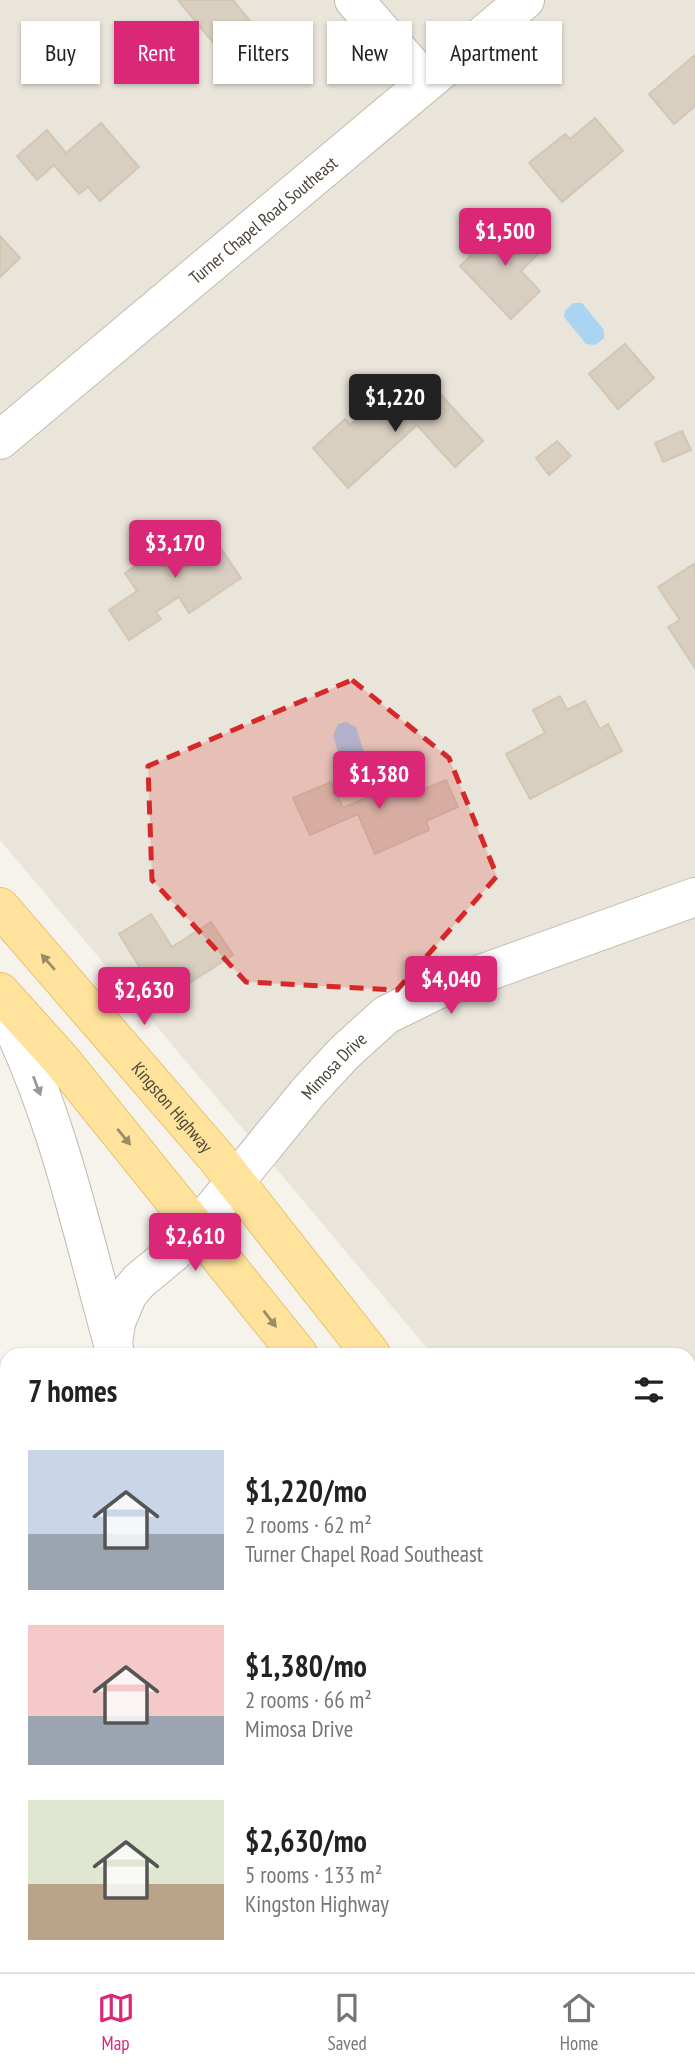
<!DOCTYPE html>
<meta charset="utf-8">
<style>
:root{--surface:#fff;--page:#f6f6f6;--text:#222;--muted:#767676;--line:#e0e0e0;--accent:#db2777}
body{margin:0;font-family:"PT Sans Narrow",sans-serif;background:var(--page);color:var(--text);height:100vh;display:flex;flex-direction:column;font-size:26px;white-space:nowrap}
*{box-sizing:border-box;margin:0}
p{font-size:23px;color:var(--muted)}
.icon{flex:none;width:38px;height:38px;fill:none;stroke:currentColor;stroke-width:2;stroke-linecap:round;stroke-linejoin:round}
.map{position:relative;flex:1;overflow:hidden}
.drawer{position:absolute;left:0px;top:1348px;width:696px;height:625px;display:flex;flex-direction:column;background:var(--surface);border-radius:21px 21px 0 0;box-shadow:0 2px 5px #0004}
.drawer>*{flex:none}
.hud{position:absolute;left:21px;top:21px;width:654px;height:63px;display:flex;gap:14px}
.price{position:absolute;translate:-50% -60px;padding:0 16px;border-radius:7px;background:var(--accent);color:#fff;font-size:23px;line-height:46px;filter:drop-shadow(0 2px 4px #0008)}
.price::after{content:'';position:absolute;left:50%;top:42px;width:21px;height:16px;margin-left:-10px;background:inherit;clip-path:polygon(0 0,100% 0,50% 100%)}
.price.current{background:#222;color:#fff}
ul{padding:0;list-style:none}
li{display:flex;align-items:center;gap:21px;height:175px;padding:0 28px}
li span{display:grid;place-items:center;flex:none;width:196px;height:140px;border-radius:0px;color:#555}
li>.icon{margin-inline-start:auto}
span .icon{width:84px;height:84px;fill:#fffc;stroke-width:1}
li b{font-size:30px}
h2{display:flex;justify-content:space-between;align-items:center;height:84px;padding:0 28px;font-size:30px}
.tag{padding:0 24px;border-radius:0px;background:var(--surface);box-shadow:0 2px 5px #0004;font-size:24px;line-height:63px}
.tag.current{background:var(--accent);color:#fff}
.menu{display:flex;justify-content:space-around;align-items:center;height:98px;border-top:2px solid var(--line);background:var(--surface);font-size:19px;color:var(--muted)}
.menu a{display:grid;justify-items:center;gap:4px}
.menu .current{color:var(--accent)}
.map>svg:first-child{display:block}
</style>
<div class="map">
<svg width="695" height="1972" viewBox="0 0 695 1972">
<rect width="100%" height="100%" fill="#f6f3ec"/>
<!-- residential -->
<path fill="#eae5da" d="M0,0H695V1667L690,1660V1354H432L0,840Z"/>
<!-- water -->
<g fill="#a9d4f2">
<path d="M573,303H582L604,330V338L595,345L586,344L564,317L565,311Z"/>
<path d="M346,722L356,727L365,756L361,763L348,767L341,762L333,735L338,724Z"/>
</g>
<!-- building -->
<g fill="#d8cfc1" stroke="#d3c7b4" stroke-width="2">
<path d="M178,0H233L276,53L244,80Z"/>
<path d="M695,55V106L674,124L649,94Z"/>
<path d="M595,118L623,151L562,202L529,163L565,134L570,139Z"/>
<path d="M101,123L139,167L100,201L88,187L79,194L54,165L37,180L17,156L47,130L66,153Z"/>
<path d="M510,218L541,251L521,271L540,291L511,319L460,266Z"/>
<path d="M0,236L20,258L0,277Z"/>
<path d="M625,344L654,378L618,409L589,374Z"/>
<path d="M433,386L483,441L455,467L417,425L348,488L313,448L345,419L350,425L392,387L410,407Z"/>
<path d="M682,431L691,450L663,462L655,443Z"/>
<path d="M557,441L571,456L549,475L536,458Z"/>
<path d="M203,522L241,578L189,613L179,597L156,612L161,619L129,640L109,610L137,591L125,573Z"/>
<path d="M694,564L695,566V668L668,627L680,620L658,587Z"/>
<path d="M560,696L567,710L585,701L600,729L608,724L622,751L530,799L506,754L545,733L533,710Z"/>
<path d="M407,774L415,793L446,780L458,807L426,821L429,830L375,854L358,814L310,835L293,798L331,782L343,808L391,787L389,783Z"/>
<path d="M151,914L172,947L211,922L233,955L161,1001L119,934Z"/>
</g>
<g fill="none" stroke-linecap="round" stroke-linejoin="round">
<defs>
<g id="minor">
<path d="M354,0L426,82"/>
<path id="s1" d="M0,440L525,0"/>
<path d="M0,1001C56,1109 81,1228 113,1344"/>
<path id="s2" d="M115,1354L113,1344L116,1322L128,1294L139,1281L173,1253L198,1227L309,1091L344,1053L386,1015L439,989L695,897"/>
<path d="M690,1411L695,1410"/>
<path d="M0,1817L7,1818"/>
<path d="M193,1965V1972"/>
</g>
<g id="major">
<path id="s3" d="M0,907L216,1157L371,1354"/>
<path d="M0,992L62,1061L298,1354"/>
<path d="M690,1759L695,1766"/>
<path d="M690,1850L695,1857"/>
</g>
</defs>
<!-- minor casing -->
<use href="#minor" stroke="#c2bbae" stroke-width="40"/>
<!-- major casing -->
<use href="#major" stroke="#e6c16a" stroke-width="40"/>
<!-- minor -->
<use href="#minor" stroke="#fff" stroke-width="38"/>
<!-- major -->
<use href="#major" stroke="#ffe39c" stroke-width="38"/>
</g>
<!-- one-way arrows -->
<defs><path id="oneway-solid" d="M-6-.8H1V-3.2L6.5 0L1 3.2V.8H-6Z" transform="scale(1.75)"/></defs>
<g fill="#9c8c66">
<use href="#oneway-solid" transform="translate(48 962) rotate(-131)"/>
<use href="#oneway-solid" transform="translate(124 1137) rotate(51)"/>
<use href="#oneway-solid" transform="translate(270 1319) rotate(52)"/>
</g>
<use fill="#9c9892" href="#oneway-solid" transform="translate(37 1086) rotate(69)"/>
<!-- marked area -->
<path fill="#d62828" fill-opacity="0.2" stroke="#d62828" stroke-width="5" stroke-dasharray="14 9" stroke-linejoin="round" d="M352,680L449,758L497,876L397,990L246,982L152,880L148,766Z"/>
<g text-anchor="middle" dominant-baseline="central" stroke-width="5" stroke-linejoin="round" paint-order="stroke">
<!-- street labels -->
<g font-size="18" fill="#4b4439" stroke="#fff">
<text stroke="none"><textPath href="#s1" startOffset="343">Turner Chapel Road Southeast</textPath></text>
<text stroke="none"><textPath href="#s2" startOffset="371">Mimosa Drive</textPath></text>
<text stroke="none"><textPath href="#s3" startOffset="264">Kingston Highway</textPath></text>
</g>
</g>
</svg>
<b class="price" style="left:505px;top:268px">$1,500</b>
<b class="price current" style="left:395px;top:434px">$1,220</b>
<b class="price" style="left:175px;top:580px">$3,170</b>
<b class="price" style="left:379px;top:811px">$1,380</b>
<b class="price" style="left:451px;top:1016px">$4,040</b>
<b class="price" style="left:144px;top:1027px">$2,630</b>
<b class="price" style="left:195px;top:1273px">$2,610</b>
<div class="hud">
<a class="tag">Buy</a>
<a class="tag current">Rent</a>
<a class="tag">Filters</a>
<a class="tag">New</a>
<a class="tag">Apartment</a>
</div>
<section class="drawer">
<h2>7 homes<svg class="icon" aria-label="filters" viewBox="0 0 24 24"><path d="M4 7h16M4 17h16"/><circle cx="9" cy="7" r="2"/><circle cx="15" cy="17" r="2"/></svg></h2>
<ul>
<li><span style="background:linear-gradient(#c9d6e8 60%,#9aa5b1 0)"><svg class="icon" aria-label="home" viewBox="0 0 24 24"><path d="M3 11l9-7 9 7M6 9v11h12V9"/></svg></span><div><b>$1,220/mo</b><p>2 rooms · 62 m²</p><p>Turner Chapel Road Southeast</p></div></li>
<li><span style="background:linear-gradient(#f6c9c9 65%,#9aa5b1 0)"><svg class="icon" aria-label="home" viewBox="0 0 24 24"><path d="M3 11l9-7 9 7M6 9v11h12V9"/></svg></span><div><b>$1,380/mo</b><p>2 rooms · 66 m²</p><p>Mimosa Drive</p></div></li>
<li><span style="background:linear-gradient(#dfe7d0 60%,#b9a48a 0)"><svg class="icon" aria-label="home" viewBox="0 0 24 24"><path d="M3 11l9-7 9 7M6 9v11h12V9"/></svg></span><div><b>$2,630/mo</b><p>5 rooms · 133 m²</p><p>Kingston Highway</p></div></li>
</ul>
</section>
</div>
<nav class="menu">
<a class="current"><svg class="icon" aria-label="map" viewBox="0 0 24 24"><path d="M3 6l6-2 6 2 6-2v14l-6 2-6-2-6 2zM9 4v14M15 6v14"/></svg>Map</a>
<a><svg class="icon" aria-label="saved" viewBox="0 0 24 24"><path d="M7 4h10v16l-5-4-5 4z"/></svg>Saved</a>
<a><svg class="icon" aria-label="home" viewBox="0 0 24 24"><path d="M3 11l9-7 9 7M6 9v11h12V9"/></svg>Home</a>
</nav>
